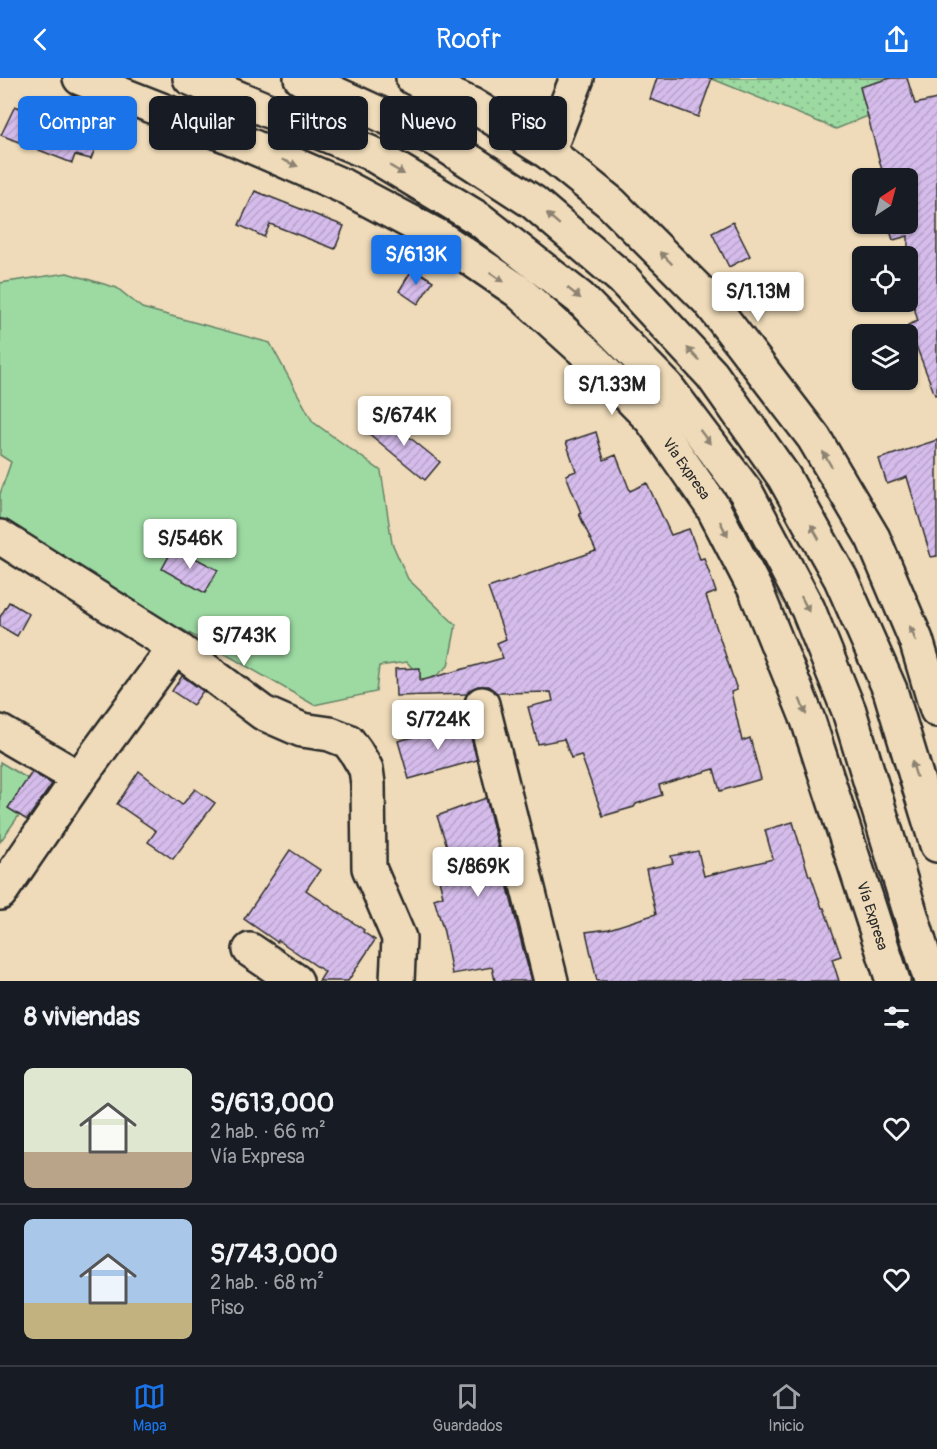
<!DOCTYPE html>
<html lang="es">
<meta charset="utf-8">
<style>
:root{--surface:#171b24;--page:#20242c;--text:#f1f3f6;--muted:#9ea1a6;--line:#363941;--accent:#1a73e8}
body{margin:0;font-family:Pangolin,sans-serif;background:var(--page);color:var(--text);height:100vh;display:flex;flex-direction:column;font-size:22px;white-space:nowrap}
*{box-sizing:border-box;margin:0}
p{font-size:20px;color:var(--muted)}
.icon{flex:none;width:33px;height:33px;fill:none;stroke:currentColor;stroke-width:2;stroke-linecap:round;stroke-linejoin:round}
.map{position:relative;height:903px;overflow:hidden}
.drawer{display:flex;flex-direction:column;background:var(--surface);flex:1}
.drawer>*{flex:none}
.top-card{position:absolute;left:18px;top:18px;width:600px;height:54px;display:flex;gap:12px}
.needle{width:39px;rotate:36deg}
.buttons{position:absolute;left:852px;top:90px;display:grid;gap:12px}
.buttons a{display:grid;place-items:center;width:66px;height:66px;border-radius:9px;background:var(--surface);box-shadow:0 2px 4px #0004;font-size:30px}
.price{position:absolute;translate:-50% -51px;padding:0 14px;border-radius:6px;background:#fff;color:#222;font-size:20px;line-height:39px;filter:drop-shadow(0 2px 3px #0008)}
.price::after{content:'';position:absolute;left:50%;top:36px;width:18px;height:14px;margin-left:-9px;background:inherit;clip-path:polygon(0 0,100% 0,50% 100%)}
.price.active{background:var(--accent);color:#fff}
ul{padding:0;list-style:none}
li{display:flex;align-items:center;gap:18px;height:150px;padding:0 24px}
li+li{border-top:2px solid var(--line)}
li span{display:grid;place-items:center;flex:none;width:168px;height:120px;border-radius:9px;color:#555}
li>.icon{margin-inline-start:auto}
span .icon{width:72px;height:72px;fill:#fffc;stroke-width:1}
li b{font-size:26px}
h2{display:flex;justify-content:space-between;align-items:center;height:72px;padding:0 24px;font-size:26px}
.pill{padding:0 21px;border-radius:9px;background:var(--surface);box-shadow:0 2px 4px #0004;font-size:21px;line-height:54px}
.pill.active{background:var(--accent);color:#fff}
header{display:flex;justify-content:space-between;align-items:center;height:78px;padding:0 24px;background:var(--accent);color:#fff;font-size:27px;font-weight:600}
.dock{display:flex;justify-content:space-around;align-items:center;height:84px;border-top:2px solid var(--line);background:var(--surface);font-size:16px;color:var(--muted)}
.dock a{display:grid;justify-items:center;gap:3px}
.dock .active{color:var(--accent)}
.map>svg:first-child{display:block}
</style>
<header><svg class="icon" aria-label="back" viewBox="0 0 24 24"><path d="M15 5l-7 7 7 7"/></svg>Roofr<svg class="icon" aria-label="share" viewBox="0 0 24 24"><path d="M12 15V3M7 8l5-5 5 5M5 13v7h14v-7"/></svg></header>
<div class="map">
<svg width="937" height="903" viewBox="0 0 937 903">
<defs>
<pattern id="grass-dots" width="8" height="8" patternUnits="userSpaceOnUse" patternTransform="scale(1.5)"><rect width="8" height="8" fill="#9ddaa2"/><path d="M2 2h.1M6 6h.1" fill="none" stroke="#87bb8c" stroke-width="1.8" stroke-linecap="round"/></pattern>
<pattern id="building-hatch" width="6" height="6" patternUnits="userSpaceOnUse" patternTransform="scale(1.5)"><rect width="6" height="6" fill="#d5bceb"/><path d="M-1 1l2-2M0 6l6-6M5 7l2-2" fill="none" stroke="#b7a2ca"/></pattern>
</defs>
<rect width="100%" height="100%" fill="#efdbb9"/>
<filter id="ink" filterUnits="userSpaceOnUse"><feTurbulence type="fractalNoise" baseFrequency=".0167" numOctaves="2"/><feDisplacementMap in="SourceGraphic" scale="12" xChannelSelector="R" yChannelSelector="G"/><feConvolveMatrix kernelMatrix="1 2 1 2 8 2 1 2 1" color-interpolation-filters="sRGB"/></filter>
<g filter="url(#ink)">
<!-- grass -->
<path fill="url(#grass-dots)" stroke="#648266" stroke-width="1.5" d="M710,0H897L905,23L836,51Z"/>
<!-- green -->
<g fill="#9ddaa2" stroke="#648266" stroke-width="1.5">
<path d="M67,195L117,210L142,230L270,265L313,344L381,393L392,465L408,501L456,547L448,588L426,606L407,584L379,588L376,614L314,627L182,551L150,541L0,457V416L11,384L0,377V205Z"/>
<path d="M0,684L40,708L0,764Z"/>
</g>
<!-- building -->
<g fill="url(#building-hatch)" stroke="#2b2b2b" stroke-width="1.5">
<path d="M657,0H712L698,39L650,21Z"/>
<path d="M891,0H907L915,26L937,21V316L935,317L908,247L918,243L908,208V158L893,162L888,146H908V100H884L860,9Z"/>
<path d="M15,28L56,47L58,42L100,58L91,81L75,77L72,85L1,57Z"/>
<path d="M255,113L344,148L335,171L270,146L264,159L239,147Z"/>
<path d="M733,144L750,178L729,189L712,155Z"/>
<path d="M413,190L433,203L418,226L399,213Z"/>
<path d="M382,337L440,384L425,402L367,354Z"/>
<path d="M596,354L604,382L616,377L630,413L647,405L671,457L689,451L700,481L704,480L716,514L706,518L737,612L731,614L742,663L750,660L761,701L720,713L714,691L659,707L662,717L636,726L634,729L603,738L581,677L571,680L564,661L538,666L528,629L553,623L551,614L497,615L488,608H478L469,612L467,616L396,618L395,591L420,590V603L503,580L497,565L506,561L488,510L596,473L579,436L581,435L566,397L576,393L566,364Z"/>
<path d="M937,362V478L931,479L907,399L887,406L879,381Z"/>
<path d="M174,469L218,492L205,515L162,491Z"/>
<path d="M9,524L29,536L17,558L0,548V539Z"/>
<path d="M182,598L203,613L193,627L172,613Z"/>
<path d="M467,645L477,682L409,701L398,663Z"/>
<path d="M139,693L182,727L195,711L215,725L173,781L148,764L156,753L117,726Z"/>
<path d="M32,694L52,706L27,742L8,730Z"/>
<path d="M486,720L524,875L532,903H495L492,889L452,896L444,854L434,821L443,818L439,801L444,800L438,782L447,780L445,772L448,771L437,738Z"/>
<path d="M793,744L809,798H811L822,830H824L841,878L832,881L839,903H597L586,854L609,851L656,836L646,791L673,785L671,778L698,773L704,798L773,781L765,752Z"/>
<path d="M290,772L320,792L306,812L364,852L363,854L375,862L348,903H319L325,894L278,862L277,864L244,841Z"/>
</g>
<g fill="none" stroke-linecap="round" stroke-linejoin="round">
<defs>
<g id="minor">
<path d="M548,74L577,0"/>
<path d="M0,459L175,569"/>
<path d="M482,626L551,903"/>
<path d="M0,654L79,700"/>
<path d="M0,815L79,700L175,569L263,635L302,652L330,656L348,663L356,674L366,691L368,706L369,790L399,860L397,903"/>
<path d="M250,872L296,903"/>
</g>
<g id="major">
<path d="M80,0L228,58L343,108L439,159L518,213L582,271L652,342L712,428L756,513L808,642L893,903"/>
<path d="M190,0L370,75L479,141L580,220L666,308L746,414L808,531L849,633L931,903"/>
<path d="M301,0L439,63L533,124L623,201L712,297L784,399L841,501L890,612L937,767"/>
<path d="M413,0L472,27L548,74L611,125L709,223L814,360L873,460L916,562L937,632"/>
</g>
</defs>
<!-- minor casing -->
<use href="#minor" stroke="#2b2b2b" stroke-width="38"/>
<!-- major casing -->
<use href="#major" stroke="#2b2b2b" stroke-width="38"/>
<!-- minor -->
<use href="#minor" stroke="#efdbb9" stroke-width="33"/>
<!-- major -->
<use href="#major" stroke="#efdbb9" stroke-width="33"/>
</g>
<!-- one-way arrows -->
<defs><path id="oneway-solid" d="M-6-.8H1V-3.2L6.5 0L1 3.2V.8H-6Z" transform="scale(1.5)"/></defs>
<g fill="#8d8372">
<use href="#oneway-solid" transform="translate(290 85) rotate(23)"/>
<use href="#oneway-solid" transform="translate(397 92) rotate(31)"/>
<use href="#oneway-solid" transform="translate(553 141) rotate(-139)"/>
<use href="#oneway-solid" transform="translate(666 180) rotate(-135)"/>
<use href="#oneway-solid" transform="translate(497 199) rotate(35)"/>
<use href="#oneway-solid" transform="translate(574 215) rotate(39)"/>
<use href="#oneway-solid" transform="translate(693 276) rotate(-133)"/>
<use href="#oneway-solid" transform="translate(705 359) rotate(53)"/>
<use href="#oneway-solid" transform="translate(827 381) rotate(-120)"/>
<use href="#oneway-solid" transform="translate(724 451) rotate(63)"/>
<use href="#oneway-solid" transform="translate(815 454) rotate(-119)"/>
<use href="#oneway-solid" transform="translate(805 526) rotate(63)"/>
<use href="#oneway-solid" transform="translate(913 556) rotate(-112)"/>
<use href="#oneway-solid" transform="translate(803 629) rotate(68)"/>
<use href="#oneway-solid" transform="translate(914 691) rotate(-107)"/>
</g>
</g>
<g text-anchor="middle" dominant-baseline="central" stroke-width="5" stroke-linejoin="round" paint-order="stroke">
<!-- street labels -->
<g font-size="15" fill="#2b2b2b" stroke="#efdbb9">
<text transform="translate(686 391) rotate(55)">Vía Expresa</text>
<text transform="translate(872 838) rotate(72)">Vía Expresa</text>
</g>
</g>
</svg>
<div class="buttons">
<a><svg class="needle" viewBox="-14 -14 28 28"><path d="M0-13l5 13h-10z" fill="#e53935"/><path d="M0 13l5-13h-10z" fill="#9ea1a6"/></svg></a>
<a><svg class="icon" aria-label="locate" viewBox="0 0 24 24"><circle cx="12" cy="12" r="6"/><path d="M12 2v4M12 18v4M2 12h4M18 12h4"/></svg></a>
<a><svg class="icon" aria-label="layers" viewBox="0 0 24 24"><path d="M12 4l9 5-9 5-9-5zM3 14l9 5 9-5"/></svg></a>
</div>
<b class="price active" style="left:416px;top:208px">S/613K</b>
<b class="price" style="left:758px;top:245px">S/1.13M</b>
<b class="price" style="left:612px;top:338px">S/1.33M</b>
<b class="price" style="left:404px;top:369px">S/674K</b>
<b class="price" style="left:190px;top:492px">S/546K</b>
<b class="price" style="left:244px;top:589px">S/743K</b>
<b class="price" style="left:438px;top:673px">S/724K</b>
<b class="price" style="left:478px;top:820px">S/869K</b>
<div class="top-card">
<a class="pill active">Comprar</a>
<a class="pill">Alquilar</a>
<a class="pill">Filtros</a>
<a class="pill">Nuevo</a>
<a class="pill">Piso</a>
</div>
</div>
<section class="drawer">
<h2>8 viviendas<svg class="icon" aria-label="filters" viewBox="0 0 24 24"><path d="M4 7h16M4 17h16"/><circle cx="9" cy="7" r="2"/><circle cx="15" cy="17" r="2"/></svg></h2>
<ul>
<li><span style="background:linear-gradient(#dfe7d0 70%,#b9a48a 0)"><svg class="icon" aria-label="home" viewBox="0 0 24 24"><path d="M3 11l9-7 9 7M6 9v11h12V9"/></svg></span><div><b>S/613,000</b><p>2 hab. · 66 m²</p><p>Vía Expresa</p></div><svg class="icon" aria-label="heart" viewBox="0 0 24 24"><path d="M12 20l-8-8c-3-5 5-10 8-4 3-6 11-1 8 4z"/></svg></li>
<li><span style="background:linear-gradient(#a9c7e8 70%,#c2b280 0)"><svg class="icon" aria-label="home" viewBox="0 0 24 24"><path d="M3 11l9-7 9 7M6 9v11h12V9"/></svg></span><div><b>S/743,000</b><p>2 hab. · 68 m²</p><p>Piso</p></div><svg class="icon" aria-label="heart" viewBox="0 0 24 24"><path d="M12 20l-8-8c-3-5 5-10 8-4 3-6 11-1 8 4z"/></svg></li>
</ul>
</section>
<nav class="dock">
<a class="active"><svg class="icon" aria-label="map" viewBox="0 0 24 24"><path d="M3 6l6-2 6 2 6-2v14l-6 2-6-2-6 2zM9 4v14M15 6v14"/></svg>Mapa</a>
<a><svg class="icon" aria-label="saved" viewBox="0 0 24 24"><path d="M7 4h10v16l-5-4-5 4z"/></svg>Guardados</a>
<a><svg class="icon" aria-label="home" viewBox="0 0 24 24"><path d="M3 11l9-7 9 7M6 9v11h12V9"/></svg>Inicio</a>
</nav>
